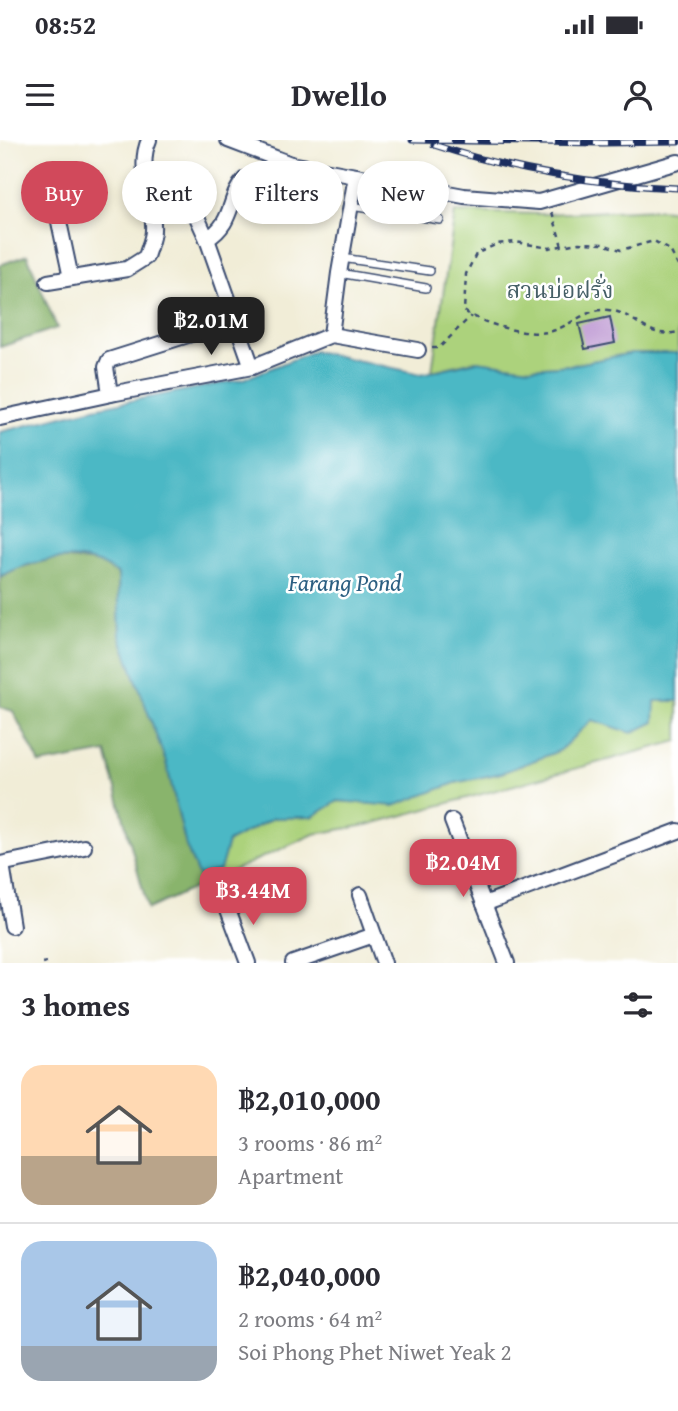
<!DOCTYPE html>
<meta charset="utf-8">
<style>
:root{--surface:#fff;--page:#f7f7f7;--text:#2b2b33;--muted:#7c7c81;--line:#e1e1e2;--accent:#d1495b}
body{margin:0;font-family:"Gentium Book Plus","Noto Serif Thai",serif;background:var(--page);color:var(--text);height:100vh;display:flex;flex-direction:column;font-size:26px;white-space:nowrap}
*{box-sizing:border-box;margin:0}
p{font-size:23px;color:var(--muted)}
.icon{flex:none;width:38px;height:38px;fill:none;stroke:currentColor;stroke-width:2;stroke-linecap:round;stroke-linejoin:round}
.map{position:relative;height:823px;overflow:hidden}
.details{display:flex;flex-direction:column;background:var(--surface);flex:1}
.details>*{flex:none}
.hud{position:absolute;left:21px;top:21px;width:637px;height:63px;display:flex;gap:14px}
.price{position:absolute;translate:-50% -60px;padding:0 16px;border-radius:14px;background:var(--accent);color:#fff;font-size:23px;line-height:46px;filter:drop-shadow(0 2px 4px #0008)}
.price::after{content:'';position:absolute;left:50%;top:42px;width:21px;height:16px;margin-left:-10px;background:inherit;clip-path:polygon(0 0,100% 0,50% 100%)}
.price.active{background:#222;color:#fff}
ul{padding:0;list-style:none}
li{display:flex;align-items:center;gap:21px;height:175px;padding:0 21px}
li+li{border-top:2px solid var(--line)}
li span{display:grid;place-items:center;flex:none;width:196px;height:140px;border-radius:21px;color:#555}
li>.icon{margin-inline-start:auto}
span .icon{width:84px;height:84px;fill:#fffc;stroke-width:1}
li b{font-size:30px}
h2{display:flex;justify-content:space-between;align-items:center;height:84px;padding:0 21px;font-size:30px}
.pill{padding:0 24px;border-radius:32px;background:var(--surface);box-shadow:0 4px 10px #0003;font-size:24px;line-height:63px}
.pill.active{background:var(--accent);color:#fff}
.status{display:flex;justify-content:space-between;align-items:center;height:49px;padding:0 35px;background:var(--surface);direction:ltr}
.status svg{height:19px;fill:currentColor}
header{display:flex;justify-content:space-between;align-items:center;height:91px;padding:0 21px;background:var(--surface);font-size:32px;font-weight:700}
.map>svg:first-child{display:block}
</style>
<div class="status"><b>08:52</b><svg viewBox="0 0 49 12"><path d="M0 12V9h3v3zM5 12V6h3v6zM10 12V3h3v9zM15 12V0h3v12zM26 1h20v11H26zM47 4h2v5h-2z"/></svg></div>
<header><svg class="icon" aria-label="menu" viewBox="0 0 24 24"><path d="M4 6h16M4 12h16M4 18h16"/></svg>Dwello<svg class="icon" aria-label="person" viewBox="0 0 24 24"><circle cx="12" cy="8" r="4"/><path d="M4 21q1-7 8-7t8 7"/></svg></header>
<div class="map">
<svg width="678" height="823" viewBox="0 0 678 823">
<rect width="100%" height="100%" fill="#fff"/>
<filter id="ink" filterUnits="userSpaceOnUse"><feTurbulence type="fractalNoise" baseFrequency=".0143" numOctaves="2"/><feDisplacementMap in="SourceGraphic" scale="14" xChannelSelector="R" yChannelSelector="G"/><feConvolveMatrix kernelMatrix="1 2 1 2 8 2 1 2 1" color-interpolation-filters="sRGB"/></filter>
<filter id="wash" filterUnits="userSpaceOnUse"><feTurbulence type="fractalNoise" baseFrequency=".00686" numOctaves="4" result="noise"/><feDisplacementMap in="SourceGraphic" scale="28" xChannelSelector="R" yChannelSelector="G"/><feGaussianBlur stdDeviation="1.57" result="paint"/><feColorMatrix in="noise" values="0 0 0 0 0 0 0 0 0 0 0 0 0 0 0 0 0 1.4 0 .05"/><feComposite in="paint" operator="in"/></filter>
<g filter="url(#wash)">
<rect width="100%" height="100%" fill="#f1edd7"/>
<!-- green -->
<g fill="#acd27c" stroke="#64806d" stroke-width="2">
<path d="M659,69L678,71V213H632L572,225L530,228L474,221L432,231L455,72L542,74Z"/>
<path d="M655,560L678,561V601L367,685L314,694L199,746L198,735L220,730L228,702L273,678L312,677L338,661L394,665L455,643L501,633L559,611L592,579Z"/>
</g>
<!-- forest -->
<g fill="#89b46c" stroke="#527265" stroke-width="2">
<path d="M27,115L57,188L0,207V125Z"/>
<path d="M56,418L98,422L118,434L120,495L166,622L186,706L198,735L199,746L148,769L106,612L40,624L13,571L0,567V437L18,428Z"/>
</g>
<!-- water -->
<path fill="#4bb8c5" stroke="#337492" stroke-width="2" d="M314,211L421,234L477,221L530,228L572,225L632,213H678V561H655L654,582L632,593L592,580L559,611L501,633L455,643L394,666L338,661L312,677L273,678L228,702L220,730L198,735L186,706L166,622L120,495L118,434C112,431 105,425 98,423C67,412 28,422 0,436V292L94,268L244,239Z"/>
<g id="blocks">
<!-- building -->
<path fill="#c7a7d9" d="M610,177L615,203L585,209L579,184Z"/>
</g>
</g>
<g filter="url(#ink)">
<use href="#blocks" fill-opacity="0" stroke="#3b4c70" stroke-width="2"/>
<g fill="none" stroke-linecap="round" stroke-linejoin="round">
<defs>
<g id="lane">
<path d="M351,66L440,80"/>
<path d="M342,118L430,131"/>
<path d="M339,133L426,148"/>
</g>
<g id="street">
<path d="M228,0L291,24L464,56L539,62L678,22"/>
<path d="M48,30L71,138"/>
<path d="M177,33L207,99L252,227"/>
<path d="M207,99C235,82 227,58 245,39L291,24"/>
<path d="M48,142L127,129L146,117C148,109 153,99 153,90C155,60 136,29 149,0"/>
<path d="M331,195L339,133L356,36"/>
<path d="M110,254L106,227L109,220L207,189L232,176"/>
<path d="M0,278L116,253L252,227L331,195L418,210"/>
<path d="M452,681L507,823"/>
<path d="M0,724L84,707"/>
<path d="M2,724L12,786"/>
<path d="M360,755L384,823"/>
<path d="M226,764L248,823"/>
<path d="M484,764L678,691"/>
<path d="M293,823L374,795"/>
</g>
</defs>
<!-- lane casing -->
<use href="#lane" stroke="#3b4c70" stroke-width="10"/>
<!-- street casing -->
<use href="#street" stroke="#3b4c70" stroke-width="18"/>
<!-- path -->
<g stroke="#3b4c70" stroke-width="2.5" stroke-dasharray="5 5" stroke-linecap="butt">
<path d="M552,72L562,106"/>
<path d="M678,126L670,110L654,101L621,110L602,104L579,103L549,108L516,102L497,104L476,114L466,134L464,171C483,184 530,198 552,191C572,185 587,168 608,170C635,172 645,200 678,192"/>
<path d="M432,208H439L471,176"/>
<path d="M43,823L46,822"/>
</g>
<!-- lane -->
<use href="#lane" stroke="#fff" stroke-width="7"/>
<!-- street -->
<use href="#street" stroke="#fff" stroke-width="14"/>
<defs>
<g id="rail">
<path d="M412,0L602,3L678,2"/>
<path d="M434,5C510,30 597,45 678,48"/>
</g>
</defs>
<!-- rail casing -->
<use href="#rail" stroke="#1b2f5e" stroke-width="7"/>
<!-- rail -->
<use href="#rail" stroke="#fff" stroke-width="4.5" stroke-dasharray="13" stroke-linecap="butt"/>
</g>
</g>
<g text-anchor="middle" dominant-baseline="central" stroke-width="5" stroke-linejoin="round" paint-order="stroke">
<!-- park labels -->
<g font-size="23" fill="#466067" stroke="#fff">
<text x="560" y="149">สวนบ่อฝรั่ง</text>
</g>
<!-- water labels -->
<g font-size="24" font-style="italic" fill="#2c5f82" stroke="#fff">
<text x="345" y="442">Farang Pond</text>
</g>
</g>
</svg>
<b class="price active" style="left:211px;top:217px">฿2.01M</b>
<b class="price" style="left:463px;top:759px">฿2.04M</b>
<b class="price" style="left:253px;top:787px">฿3.44M</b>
<div class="hud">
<a class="pill active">Buy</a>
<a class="pill">Rent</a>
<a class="pill">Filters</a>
<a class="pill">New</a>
</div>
</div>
<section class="details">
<h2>3 homes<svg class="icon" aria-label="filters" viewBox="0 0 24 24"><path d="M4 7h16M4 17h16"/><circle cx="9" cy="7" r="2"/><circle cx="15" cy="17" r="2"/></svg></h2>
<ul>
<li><span style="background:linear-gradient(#ffd9b3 65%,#b9a48a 0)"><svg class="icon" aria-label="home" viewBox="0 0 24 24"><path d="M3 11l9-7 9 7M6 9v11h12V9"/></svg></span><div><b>฿2,010,000</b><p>3 rooms · 86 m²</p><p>Apartment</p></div></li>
<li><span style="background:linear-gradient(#a9c7e8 75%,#9aa5b1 0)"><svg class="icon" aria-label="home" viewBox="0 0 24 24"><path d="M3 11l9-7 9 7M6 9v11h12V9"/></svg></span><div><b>฿2,040,000</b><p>2 rooms · 64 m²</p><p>Soi Phong Phet Niwet Yeak 2</p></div></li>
</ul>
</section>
